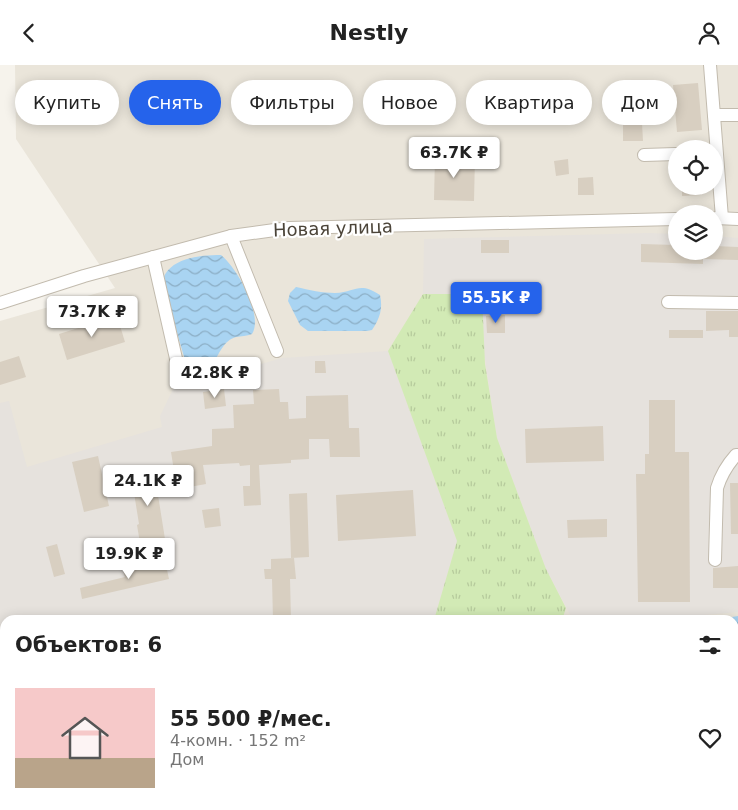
<!DOCTYPE html>
<html lang="ru">
<meta charset="utf-8">
<style>
:root{--surface:#fff;--page:#f6f6f6;--text:#222;--muted:#767676;--line:#e0e0e0;--accent:#2563eb}
body{margin:0;font-family:"DejaVu Sans",sans-serif;background:var(--page);color:var(--text);height:100vh;display:flex;flex-direction:column;font-size:19px;white-space:nowrap}
*{box-sizing:border-box;margin:0}
p{font-size:16px;color:var(--muted)}
.icon{flex:none;width:28px;height:28px;fill:none;stroke:currentColor;stroke-width:2;stroke-linecap:round;stroke-linejoin:round}
.map{position:relative;flex:1;overflow:hidden}
.sheet{position:absolute;left:0px;top:550px;width:739px;height:195px;display:flex;flex-direction:column;background:var(--surface);border-radius:15px 15px 0 0;box-shadow:0 2px 12px #0003}
.sheet>*{flex:none}
.top-card{position:absolute;left:15px;top:15px;width:709px;height:45px;display:flex;gap:10px}
.controls{position:absolute;left:668px;top:75px;display:grid;gap:10px}
.controls a{display:grid;place-items:center;width:55px;height:55px;border-radius:50%;background:var(--surface);box-shadow:0 2px 12px #0003;font-size:25px}
.price{position:absolute;translate:-50% -42px;padding:0 11px;border-radius:5px;background:#fff;color:#222;font-size:16px;line-height:32px;filter:drop-shadow(0 1px 2px #0008)}
.price::after{content:'';position:absolute;left:50%;top:30px;width:15px;height:11px;margin-left:-8px;background:inherit;clip-path:polygon(0 0,100% 0,50% 100%)}
.price.selected{background:var(--accent);color:#fff}
ul{padding:0;list-style:none}
li{display:flex;align-items:center;gap:15px;height:125px;padding:0 15px}
li+li{border-top:1px solid var(--line)}
li span{display:grid;place-items:center;flex:none;width:140px;height:100px;border-radius:0px;color:#555}
li>.icon{margin-inline-start:auto}
span .icon{width:60px;height:60px;fill:#fffc;stroke-width:1}
li b{font-size:21px}
h2{display:flex;justify-content:space-between;align-items:center;height:60px;padding:0 15px;font-size:21px}
.pill{padding:0 18px;border-radius:22px;background:var(--surface);box-shadow:0 2px 12px #0003;font-size:18px;line-height:45px}
.pill.selected{background:var(--accent);color:#fff}
header{display:flex;justify-content:space-between;align-items:center;height:65px;padding:0 15px;background:var(--surface);font-size:22px;font-weight:700}
.map>svg:first-child{display:block}
</style>
<header><svg class="icon" aria-label="back" viewBox="0 0 24 24"><path d="M15 5l-7 7 7 7"/></svg>Nestly<svg class="icon" aria-label="person" viewBox="0 0 24 24"><circle cx="12" cy="8" r="4"/><path d="M4 21q1-7 8-7t8 7"/></svg></header>
<div class="map">
<svg width="738" height="745" viewBox="0 0 738 745">
<defs>
<pattern id="grass-tufts" width="24" height="20" patternUnits="userSpaceOnUse" patternTransform="scale(1.25)"><rect width="24" height="20" fill="#d2eab5"/><path d="M3 7l-1-3M5 7V3M7 7l1-3M15 17l-1-3M17 17v-4M19 17l1-3" fill="none" stroke="#b6ca9c"/></pattern>
<pattern id="water-waves" width="16" height="10" patternUnits="userSpaceOnUse" patternTransform="scale(1.25)"><rect width="16" height="10" fill="#a9d4f2"/><path d="M0 5q4-4 8 0t8 0" fill="none" stroke="#8caec5"/></pattern>
</defs>
<rect width="100%" height="100%" fill="#f6f3ec"/>
<!-- residential -->
<path fill="#eae5da" fill-rule="evenodd" d="M15,0H738V585L734,555H5V740H407L397,745H0V256L115,223L16,74ZM676,84H714V121H676ZM676,149H714V186H676Z"/>
<!-- industrial -->
<g fill="#e6e2dd">
<path d="M649,168L676,169V186H714V171L738,173V547L649,555H573L546,504L497,373L484,287L482,229H423L424,174Z"/>
<path d="M388,286L457,476L434,555H5V740H180L165,745H0V338L9,336L27,402L162,362L160,351L173,324L282,293Z"/>
</g>
<!-- grass -->
<g fill="url(#grass-tufts)">
<path d="M423,229H482L485,299L497,373L546,504L566,543L562,555H434L457,476L388,286Z"/>
<path d="M180,740H523V745H165Z"/>
</g>
<!-- water -->
<g fill="url(#water-waves)">
<path d="M221,190C237,203 264,250 252,269C247,271 241,271 236,272C224,275 218,290 213,300L191,302L185,295L162,217C168,193 199,190 221,190Z"/>
<path d="M296,222C309,225 323,228 335,228C356,227 359,216 380,230C383,244 380,253 372,265L367,266H308L300,260L288,236L290,228Z"/>
<path d="M738,551V734L734,736V555H714Z"/>
<path d="M523,740H729L723,745H523Z"/>
</g>
<!-- building -->
<g fill="#d8cfc1">
<path d="M698,18L702,65L677,67L673,20Z"/>
<path d="M642,58L643,76H623V59Z"/>
<path d="M435,91L475,92L474,136L434,135Z"/>
<path d="M568,94L569,109L556,111L554,96Z"/>
<path d="M593,112L594,130H578V113Z"/>
<path d="M682,121H701V130L682,131Z"/>
<rect x="481" y="175" width="28" height="13"/>
<path d="M641,179L676,180V186H714V181L738,182V195L703,194V199L641,197Z"/>
<path d="M706,246H738V272H729V265L706,266Z"/>
<path d="M505,250V268H487L486,251Z"/>
<path d="M117,251L125,277L67,295L59,269Z"/>
<rect x="669" y="265" width="34" height="8"/>
<path d="M19,291L26,312L0,320V297Z"/>
<path d="M315,296H325L326,308H315Z"/>
<path d="M224,324L226,341L205,344L203,327Z"/>
<path d="M279,324L280,337H288L289,354L306,353V331L348,330L349,363H359L360,392H330L329,374H309V394L291,395V398L259,400L261,440L244,441L243,421H250V400L240,401L239,398L203,400L206,419L184,423L182,410L175,412L171,387L212,381V364L234,363L233,340L254,339L253,325Z"/>
<path d="M649,335H675V387H689L690,537H638L636,409H645V389H649Z"/>
<path d="M603,361L604,396L526,398L525,364Z"/>
<path d="M98,391L109,441L84,447L72,397Z"/>
<path d="M154,405L165,474L140,478L137,460L139,459L131,409Z"/>
<path d="M730,418H738V469H731Z"/>
<path d="M413,425L416,471L338,476L336,430Z"/>
<path d="M307,428L309,492L291,493L289,429Z"/>
<path d="M219,443L221,461L205,463L202,445Z"/>
<path d="M607,454V472L568,473L567,455Z"/>
<path d="M57,479L65,509L54,512L46,482Z"/>
<path d="M294,493L296,514H290L291,555H273L272,514H265L264,504H271V494Z"/>
<path d="M165,496L169,514L82,534L80,523L125,512L123,506Z"/>
<path d="M738,501V523H713V503Z"/>
</g>
<g fill="none" stroke-linecap="round" stroke-linejoin="round">
<defs>
<g id="minor">
<path d="M710,0L722,153"/>
<path d="M714,50H738"/>
<path d="M644,90L676,89"/>
<path d="M716,153L738,154"/>
<path d="M231,171L277,286"/>
<path d="M153,192L177,298"/>
<path d="M668,237L738,238"/>
<path d="M0,238L84,211L231,171L289,163L676,154"/>
<path d="M715,495L717,423C721,410 727,400 736,390H738"/>
<path d="M0,636L5,652"/>
</g>
</defs>
<!-- minor casing -->
<use href="#minor" stroke="#c2bbae" stroke-width="14"/>
<!-- minor -->
<use href="#minor" stroke="#fff" stroke-width="12"/>
</g>
<g text-anchor="middle" dominant-baseline="central" stroke-width="4.5" stroke-linejoin="round" paint-order="stroke">
<!-- street labels -->
<g font-size="18" fill="#4b4439" stroke="#fff">
<text transform="translate(333 163) rotate(-2)">Новая улица</text>
</g>
</g>
</svg>
<div class="controls">
<a><svg class="icon" aria-label="locate" viewBox="0 0 24 24"><circle cx="12" cy="12" r="6"/><path d="M12 2v4M12 18v4M2 12h4M18 12h4"/></svg></a>
<a><svg class="icon" aria-label="layers" viewBox="0 0 24 24"><path d="M12 4l9 5-9 5-9-5zM3 14l9 5 9-5"/></svg></a>
</div>
<b class="price" style="left:454px;top:114px">63.7K ₽</b>
<b class="price selected" style="left:496px;top:259px">55.5K ₽</b>
<b class="price" style="left:92px;top:273px">73.7K ₽</b>
<b class="price" style="left:215px;top:334px">42.8K ₽</b>
<b class="price" style="left:148px;top:442px">24.1K ₽</b>
<b class="price" style="left:129px;top:515px">19.9K ₽</b>
<div class="top-card">
<a class="pill">Купить</a>
<a class="pill selected">Снять</a>
<a class="pill">Фильтры</a>
<a class="pill">Новое</a>
<a class="pill">Квартира</a>
<a class="pill">Дом</a>
</div>
<section class="sheet">
<h2>Объектов: 6<svg class="icon" aria-label="filters" viewBox="0 0 24 24"><path d="M4 7h16M4 17h16"/><circle cx="9" cy="7" r="2"/><circle cx="15" cy="17" r="2"/></svg></h2>
<ul>
<li><span style="background:linear-gradient(#f6c9c9 70%,#b9a48a 0)"><svg class="icon" aria-label="home" viewBox="0 0 24 24"><path d="M3 11l9-7 9 7M6 9v11h12V9"/></svg></span><div><b>55 500 ₽/мес.</b><p>4-комн. · 152 m²</p><p>Дом</p></div><svg class="icon" aria-label="heart" viewBox="0 0 24 24"><path d="M12 20l-8-8c-3-5 5-10 8-4 3-6 11-1 8 4z"/></svg></li>
</ul>
</section>
</div>
